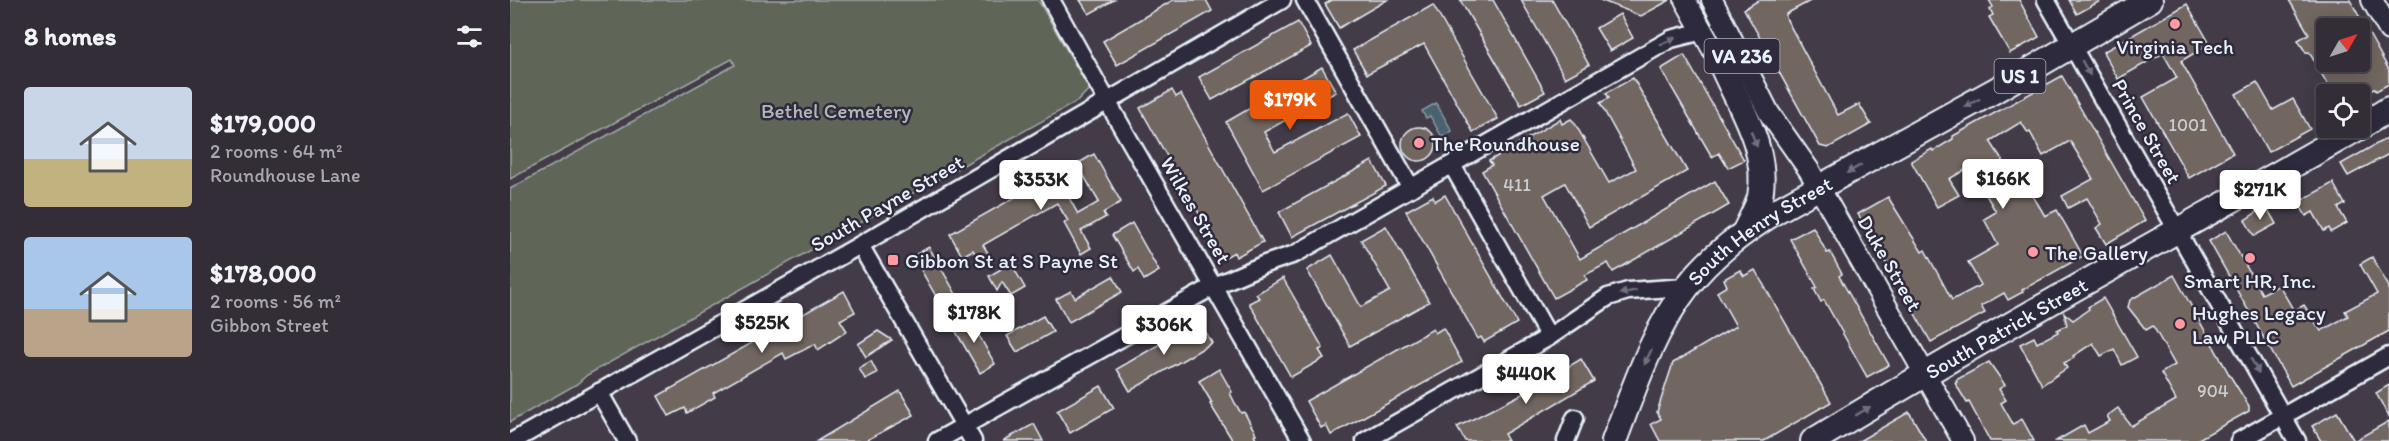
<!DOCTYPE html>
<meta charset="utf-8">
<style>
:root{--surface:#322d36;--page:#3d3942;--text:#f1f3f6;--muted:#a8a8ad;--line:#4d4951;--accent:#ea580c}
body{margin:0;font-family:Itim,sans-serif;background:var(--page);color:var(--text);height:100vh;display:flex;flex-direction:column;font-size:22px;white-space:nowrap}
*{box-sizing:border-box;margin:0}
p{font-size:20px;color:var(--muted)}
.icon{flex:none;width:33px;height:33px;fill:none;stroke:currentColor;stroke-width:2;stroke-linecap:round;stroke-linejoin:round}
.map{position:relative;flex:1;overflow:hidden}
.side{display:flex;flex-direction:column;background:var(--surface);width:510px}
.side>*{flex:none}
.needle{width:39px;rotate:51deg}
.tools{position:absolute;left:1806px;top:18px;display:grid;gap:12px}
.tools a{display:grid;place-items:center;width:54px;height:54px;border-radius:6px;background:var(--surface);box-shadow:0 3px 15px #0003,0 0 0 2px var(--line);font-size:30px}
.price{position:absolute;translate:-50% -51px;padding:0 14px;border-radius:6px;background:#fff;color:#222;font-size:20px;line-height:39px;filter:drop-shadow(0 2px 3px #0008)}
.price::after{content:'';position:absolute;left:50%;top:36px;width:18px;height:14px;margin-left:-9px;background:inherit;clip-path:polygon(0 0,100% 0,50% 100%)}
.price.current{background:var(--accent);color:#fff}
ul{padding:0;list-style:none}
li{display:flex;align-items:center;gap:18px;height:150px;padding:0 24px}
li span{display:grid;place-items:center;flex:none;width:168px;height:120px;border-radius:6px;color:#555}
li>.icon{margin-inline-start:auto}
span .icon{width:72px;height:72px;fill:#fffc;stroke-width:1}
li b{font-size:26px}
h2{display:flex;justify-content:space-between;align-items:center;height:72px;padding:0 24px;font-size:26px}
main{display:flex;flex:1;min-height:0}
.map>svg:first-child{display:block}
</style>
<main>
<section class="side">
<h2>8 homes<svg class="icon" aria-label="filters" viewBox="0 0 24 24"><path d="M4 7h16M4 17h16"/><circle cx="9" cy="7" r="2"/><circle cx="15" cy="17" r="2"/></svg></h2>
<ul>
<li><span style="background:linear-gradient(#c9d6e8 60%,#c2b280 0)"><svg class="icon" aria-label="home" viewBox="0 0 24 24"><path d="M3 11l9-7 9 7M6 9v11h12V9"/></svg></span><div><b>$179,000</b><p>2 rooms · 64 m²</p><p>Roundhouse Lane</p></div></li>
<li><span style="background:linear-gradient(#a9c7e8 60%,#b9a48a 0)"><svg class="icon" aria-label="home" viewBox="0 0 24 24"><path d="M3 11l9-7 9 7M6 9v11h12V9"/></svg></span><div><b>$178,000</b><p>2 rooms · 56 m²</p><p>Gibbon Street</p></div></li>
</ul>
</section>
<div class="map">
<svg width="1879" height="441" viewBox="0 0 1879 441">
<rect width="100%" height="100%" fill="#433c48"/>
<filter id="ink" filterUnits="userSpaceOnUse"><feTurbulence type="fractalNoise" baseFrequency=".0167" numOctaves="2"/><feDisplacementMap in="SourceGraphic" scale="12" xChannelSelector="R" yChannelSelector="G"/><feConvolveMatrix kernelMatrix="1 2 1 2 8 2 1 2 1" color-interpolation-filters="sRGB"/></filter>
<g filter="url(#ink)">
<!-- green -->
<path fill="#5f6659" stroke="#a4aca8" stroke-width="1.5" d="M0,0H528L579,89L568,101L77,375L67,384L0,422V189L225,65L222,59L0,179Z"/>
<!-- water -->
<path fill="#496270" stroke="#899ba6" stroke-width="1.5" d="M926,103L942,131L932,137L920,116L916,118L912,111Z"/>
<!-- building -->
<g fill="#726661" stroke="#e8f1f8" stroke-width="1.5" fill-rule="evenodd">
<path d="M570,0H604L579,14Z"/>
<path d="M663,0H696L702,11L607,65L593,41Z"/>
<path d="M822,0H877L829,28L815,4Z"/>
<path d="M950,0H983L1035,92L1011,105Z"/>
<path d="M1011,0H1042L1079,65L1055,78Z"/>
<path d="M1090,0H1160L1131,16Z"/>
<path d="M1249,0H1302L1276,14V18L1328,115L1349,104L1361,124L1318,148L1310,146L1234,9Z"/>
<path d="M1479,0H1509L1529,37L1500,53L1479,17L1483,15L1480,9L1483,7Z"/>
<path d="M1559,0H1592L1567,14Z"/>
<path d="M1779,0H1840L1879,70V84L1866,91L1864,88L1852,94H1844L1840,87L1823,94L1799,52L1796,53L1788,40L1799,34ZM1816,28H1850V62H1816Z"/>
<path d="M1677,4L1700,44L1671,61L1723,153L1679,178L1633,97L1667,78L1653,53L1608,79L1593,52Z"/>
<path d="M923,5L988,119L963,132L914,44L857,74L843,50Z"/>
<path d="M1110,14L1123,38L1100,51L1086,28Z"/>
<path d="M788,22L801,46L702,100L689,77Z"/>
<path d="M1174,55L1234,160L1218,168L1209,153L1202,157L1151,69Z"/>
<path d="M812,67L826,92L754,132L765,152L838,113L851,137L753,190L716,122Z"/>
<path d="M1552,76L1635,221L1596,244L1586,228L1592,224L1577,198L1558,208L1552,196L1583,179L1560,141L1533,156L1520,132L1518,133L1511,122L1480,141L1504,178L1510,174L1535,216L1547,210L1573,256L1512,290L1513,292L1498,300L1494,293L1471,306L1475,313L1421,342L1348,214L1378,197L1412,252L1415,250L1442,300L1471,285L1458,262L1488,245L1474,219L1486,212L1460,167L1439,179L1449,195L1427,207L1401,161L1422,149L1423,151L1443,139V136Z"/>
<path d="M1123,78L1177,171L1079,227L1055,183L1034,195L1070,259L1205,181L1219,205L1103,272L1098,263L1075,275L1077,280L1044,298L972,171L982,165L979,161L1050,119L1052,124L1061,119L1064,122L1099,183L1126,169L1090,103L1099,98L1096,93Z"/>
<path d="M1747,82L1763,110L1783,99L1800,129L1758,152L1726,94Z"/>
<path d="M662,90L666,97L671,94L753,242L726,257L724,252L714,258L630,108Z"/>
<circle cx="909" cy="144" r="17"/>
<path d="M1879,137V154L1838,176L1831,164Z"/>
<path d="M584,154L611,202L593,213L596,217L571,231L581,248L571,254L554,223L558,221L547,203L473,245L480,256L470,262L463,250L452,256L440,234L546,174L568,214L589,202L567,164Z"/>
<path d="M862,161L876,186L782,237L769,212Z"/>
<path d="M1823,183L1835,204L1828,208L1837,223L1821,232L1819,228L1814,231L1803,212L1796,216L1788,202Z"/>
<path d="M935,195L1007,323L974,342L971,337L968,339L896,211L923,196L925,201Z"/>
<path d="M1756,206L1766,224L1744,236L1735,220Z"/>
<path d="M622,223L649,271L634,280L628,269L624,272L602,235Z"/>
<path d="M876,226L919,302L840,346L797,270L822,255L851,307L880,291L851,240Z"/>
<path d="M1303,227L1317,253L1320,252L1332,274L1329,276L1379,365L1357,377L1314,300L1311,302L1304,289L1307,287L1280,239Z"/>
<path d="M1716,231L1752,294L1769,285L1784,311L1794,305L1811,331L1838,316L1835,311L1867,294L1850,264L1862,257L1879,287V331L1781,386L1699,241Z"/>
<path d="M419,247L447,296L431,305L403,256Z"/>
<path d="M501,263L515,288L501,296L492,282L487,291L479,276Z"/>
<path d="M1230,270L1234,276L1245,270L1321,402L1254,441H1150L1141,424L1151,419L1147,412L1163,363L1226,326L1207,292L1217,286L1214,279Z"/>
<path d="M1664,275L1719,374L1739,406V411L1685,441H1546L1574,425L1578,433L1600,421L1597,416L1608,408L1621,426L1666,400L1651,373L1665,365L1643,326L1636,330L1618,307L1620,300Z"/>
<path d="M603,276L612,292L559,322L546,299L561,291L565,298Z"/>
<path d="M773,278L813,348L809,350L814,358L781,377L739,303L749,298L746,294Z"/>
<path d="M334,291L345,312L330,320L337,331L308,350L305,344L276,359L273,353L203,393L205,397L177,413L175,408L159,416L148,396Z"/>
<path d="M1593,298L1627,357L1612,365L1604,349L1591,356L1583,343L1563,356L1564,358L1554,363L1557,368L1532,385L1510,344L1524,337L1527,343L1548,332L1547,330L1557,325L1554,313L1563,320L1579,309L1578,307Z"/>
<path d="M458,316L485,364L470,373L442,325Z"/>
<path d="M533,316L543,332L507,352L497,336Z"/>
<path d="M689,321L702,343L620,391L607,369Z"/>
<path d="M933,328L952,362L821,435L816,425L811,428L796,401L923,329L925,333Z"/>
<path d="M368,331L382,340L356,357L348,344Z"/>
<path d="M1071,359L1084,381L994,434L998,441H955L947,427L1020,390Z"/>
<path d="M361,361L367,373L355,379L349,368Z"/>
<path d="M1479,362L1495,385L1489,389L1496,400L1491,403L1503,424L1512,419L1524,441H1480L1459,402L1457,403L1445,383L1447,382L1446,380Z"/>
<path d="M709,369L722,392L720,393L725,403L731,413L734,412L746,434L744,435L747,441H723L700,404L702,403L689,381Z"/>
<path d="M1879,385V417L1866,393Z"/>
<path d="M591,386L604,408L560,433L547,411Z"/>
<path d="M390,391L404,415L355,441H307Z"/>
<path d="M1399,412L1416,441H1349Z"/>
<path d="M1827,412L1844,441L1879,421V441H1811L1802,426Z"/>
<path d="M524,424L533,441H493Z"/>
</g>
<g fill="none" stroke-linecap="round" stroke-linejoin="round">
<defs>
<g id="minor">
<path d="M541,0L597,101L792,441"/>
<path d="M795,0L901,188"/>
<path d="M1536,0L1787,441"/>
<path d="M942,165L1039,337"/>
<path d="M350,245L463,441"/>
<path d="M89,392L117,441"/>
<path d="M3,441L350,245L772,0"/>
<path d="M427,441L704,286L755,264L785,254L1161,39L1193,31"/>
<path d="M855,441L1039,337L1098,297L1118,291L1176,287"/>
<path d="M1056,441L1065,418"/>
<path d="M1729,441L1879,356"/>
</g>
<g id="major">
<path d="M1175,0L1212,66L1220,76"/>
<path d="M1202,0L1259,113L1299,170L1453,441"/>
<path d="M1862,0L1879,30"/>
</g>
<g id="highway">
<path d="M1212,66C1230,108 1259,149 1250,197C1247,208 1240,220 1235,231"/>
<path d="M1850,127L1879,109"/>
<path id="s1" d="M1104,441C1123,391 1143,330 1177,287C1201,255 1235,231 1268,210L1484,91L1640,0"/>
<path id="s2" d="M1303,441C1482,332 1666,233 1848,128"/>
</g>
</defs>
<!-- minor casing -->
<use href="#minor" stroke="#e8f1f8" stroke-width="21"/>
<!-- major casing -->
<use href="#major" stroke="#e8f1f8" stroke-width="24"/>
<!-- highway casing -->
<use href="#highway" stroke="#e8f1f8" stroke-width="28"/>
<!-- minor -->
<use href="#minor" stroke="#2f2a3d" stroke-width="16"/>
<!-- major -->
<use href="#major" stroke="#2f2a3d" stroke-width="20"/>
<!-- highway -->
<use href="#highway" stroke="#2f2a3d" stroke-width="24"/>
</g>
<!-- one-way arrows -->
<defs><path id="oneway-solid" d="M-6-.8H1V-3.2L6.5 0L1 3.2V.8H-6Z" transform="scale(1.5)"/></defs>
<g fill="#70707e">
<use href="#oneway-solid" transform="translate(1158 41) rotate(-25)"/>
<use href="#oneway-solid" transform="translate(1576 68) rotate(60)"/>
<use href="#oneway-solid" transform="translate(1462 103) rotate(151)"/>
<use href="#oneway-solid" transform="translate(1244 139) rotate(69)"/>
<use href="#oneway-solid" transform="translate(1344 169) rotate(151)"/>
<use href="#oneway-solid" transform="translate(1118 292) rotate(168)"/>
<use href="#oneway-solid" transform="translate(1138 357) rotate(115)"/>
<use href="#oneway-solid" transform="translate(1745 366) rotate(61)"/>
<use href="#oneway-solid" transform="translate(1353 411) rotate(-31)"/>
</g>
</g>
<!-- markers -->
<g fill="#ff9aa2" stroke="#2f2a3d" stroke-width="2">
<circle cx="1665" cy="24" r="6"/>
<circle cx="909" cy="143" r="6"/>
<circle cx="1523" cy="252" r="6"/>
<circle cx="1740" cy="258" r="6"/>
<rect x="377" y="254" width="12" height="12" rx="3"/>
<circle cx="1670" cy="324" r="6"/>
</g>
<g text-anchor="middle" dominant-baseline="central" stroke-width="5" stroke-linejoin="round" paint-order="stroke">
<!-- number labels -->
<g font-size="18" fill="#caced2">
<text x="1678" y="125">1001</text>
<text x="1007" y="185">411</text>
<text x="1703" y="391">904</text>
</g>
<!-- shield labels -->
<g fill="#2f2a3d" stroke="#b0b5c0" stroke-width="1.5">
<rect x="1194.5" y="39" width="75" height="34" rx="4.5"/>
<rect x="1484.5" y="59" width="51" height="34" rx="4.5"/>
</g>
<g font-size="20" font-weight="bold" fill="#e8f1f8">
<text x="1232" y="56">VA 236</text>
<text x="1510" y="76">US 1</text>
</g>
<!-- poi labels -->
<g font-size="21" fill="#e8f1f8" stroke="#2f2a3d" text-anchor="start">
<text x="1665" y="46" text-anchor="middle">Virginia Tech</text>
<text x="921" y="143">The Roundhouse</text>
<text x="1535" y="252">The Gallery</text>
<text x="395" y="260">Gibbon St at S Payne St</text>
<text x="1740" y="280" text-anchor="middle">Smart HR, Inc.</text>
<text x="1682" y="312">Hughes Legacy<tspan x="1682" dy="24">Law PLLC</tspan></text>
</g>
<!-- park labels -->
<g font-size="21" fill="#b1b9b8" stroke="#2f2a3d">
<text x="326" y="110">Bethel Cemetery</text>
</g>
<!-- street labels -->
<g font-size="21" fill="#e8f1f8" stroke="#2f2a3d">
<text transform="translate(1637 131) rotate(60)">Prince Street</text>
<text transform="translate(377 203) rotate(-30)">South Payne Street</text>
<text transform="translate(686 210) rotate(60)">Wilkes Street</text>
<text stroke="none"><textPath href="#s1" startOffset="264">South Henry Street</textPath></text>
<text transform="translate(1380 263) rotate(60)">Duke Street</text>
<text stroke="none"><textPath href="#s2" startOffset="224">South Patrick Street</textPath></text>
</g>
</g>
</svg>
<div class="tools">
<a><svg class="needle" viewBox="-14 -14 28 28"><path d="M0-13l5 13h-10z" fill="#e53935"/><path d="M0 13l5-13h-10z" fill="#a8a8ad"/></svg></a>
<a><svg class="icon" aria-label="locate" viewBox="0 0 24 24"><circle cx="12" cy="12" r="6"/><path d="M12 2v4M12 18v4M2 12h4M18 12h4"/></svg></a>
</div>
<b class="price current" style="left:780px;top:131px">$179K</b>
<b class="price" style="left:1493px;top:210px">$166K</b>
<b class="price" style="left:531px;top:211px">$353K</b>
<b class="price" style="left:1750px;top:221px">$271K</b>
<b class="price" style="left:464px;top:344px">$178K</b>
<b class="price" style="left:252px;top:354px">$525K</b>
<b class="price" style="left:654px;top:356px">$306K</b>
<b class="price" style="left:1016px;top:405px">$440K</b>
</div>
</main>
